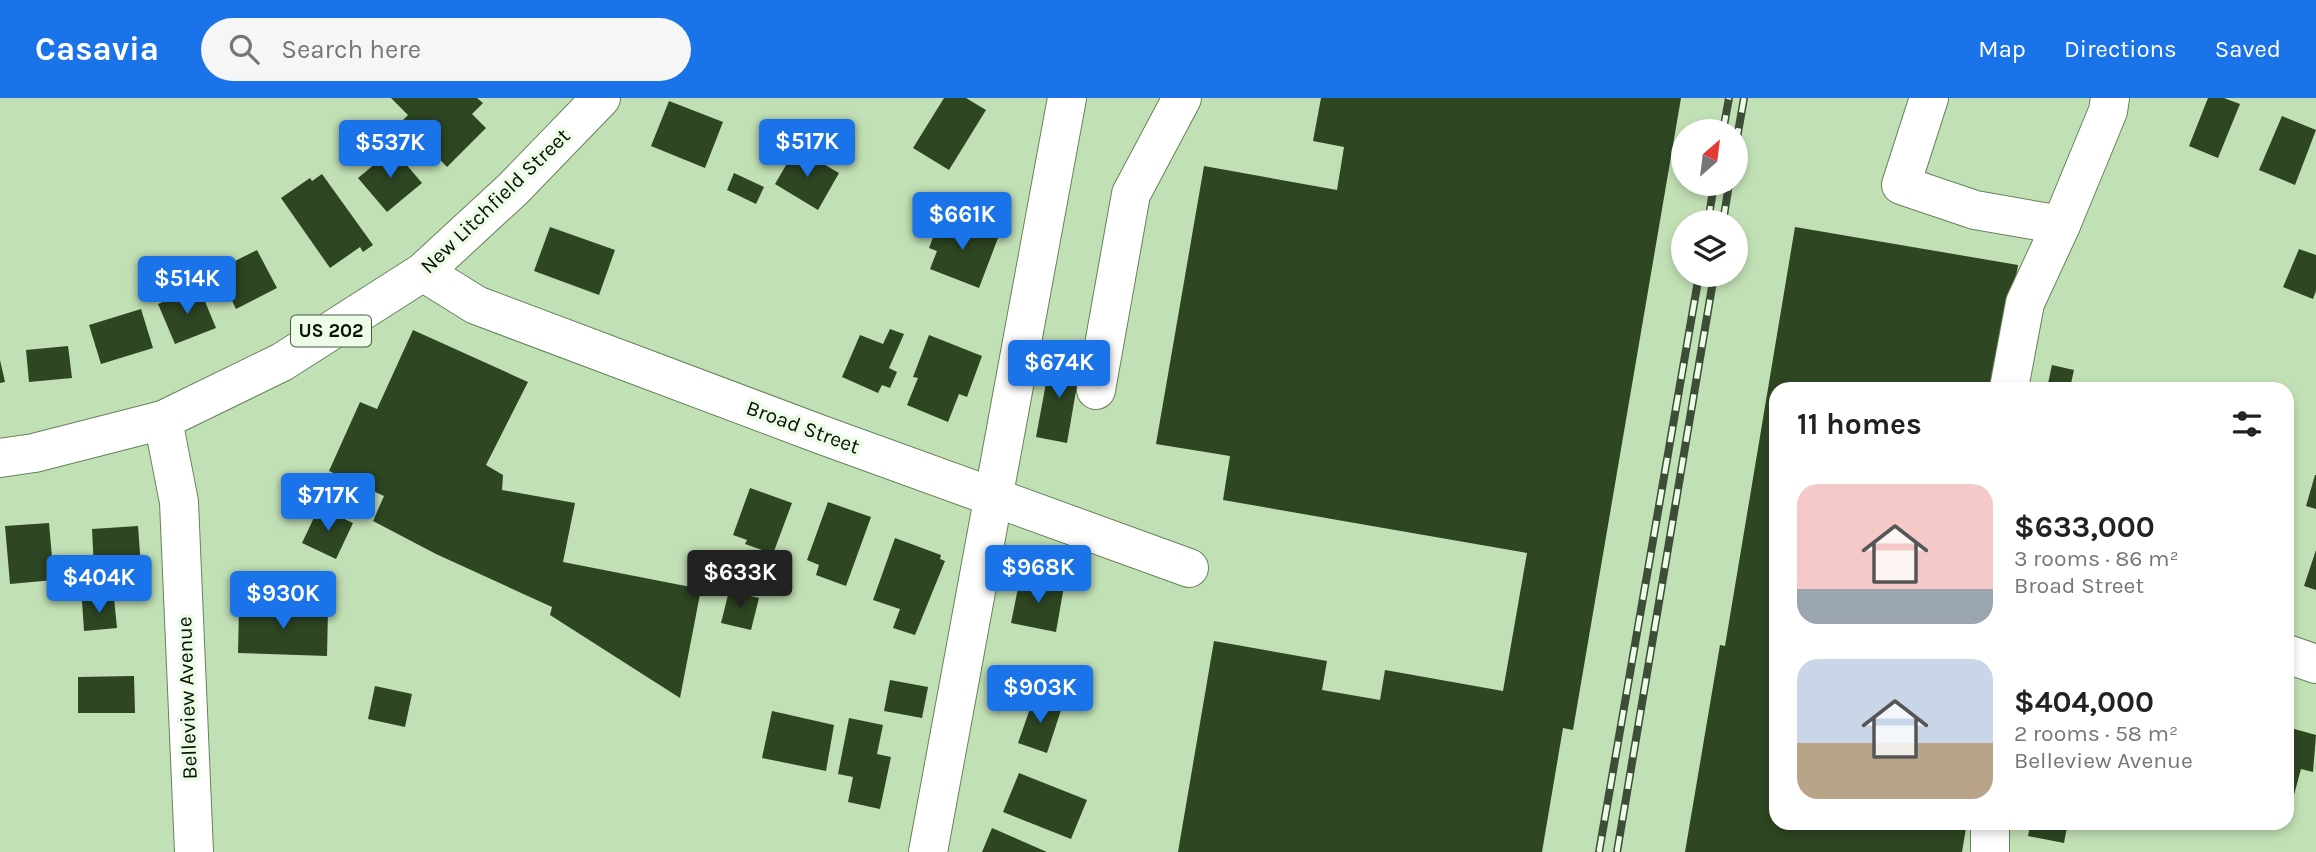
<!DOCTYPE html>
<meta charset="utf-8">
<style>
:root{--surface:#fff;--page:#f6f6f6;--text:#222;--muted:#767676;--accent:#1a73e8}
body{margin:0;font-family:Karla,sans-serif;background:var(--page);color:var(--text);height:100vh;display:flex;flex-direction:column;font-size:26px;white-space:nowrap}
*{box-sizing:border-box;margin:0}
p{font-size:23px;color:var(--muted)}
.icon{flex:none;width:38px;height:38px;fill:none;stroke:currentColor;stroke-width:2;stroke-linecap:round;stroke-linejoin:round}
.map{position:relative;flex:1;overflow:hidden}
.details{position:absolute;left:1769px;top:284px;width:525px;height:448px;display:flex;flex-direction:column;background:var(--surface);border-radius:21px;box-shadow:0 4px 10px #0003}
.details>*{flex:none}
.needle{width:46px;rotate:28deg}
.buttons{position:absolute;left:1671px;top:21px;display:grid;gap:14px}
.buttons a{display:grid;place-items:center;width:77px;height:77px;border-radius:50%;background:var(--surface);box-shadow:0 4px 10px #0003;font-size:35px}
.price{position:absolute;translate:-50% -60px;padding:0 16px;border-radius:7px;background:var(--accent);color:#fff;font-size:23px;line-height:46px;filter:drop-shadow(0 2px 4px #0008)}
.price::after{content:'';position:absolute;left:50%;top:42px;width:21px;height:16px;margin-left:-10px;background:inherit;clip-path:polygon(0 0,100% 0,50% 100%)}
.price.current{background:#222;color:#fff}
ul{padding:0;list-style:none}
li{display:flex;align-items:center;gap:21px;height:175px;padding:0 28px}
li span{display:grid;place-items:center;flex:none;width:196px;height:140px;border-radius:21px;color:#555}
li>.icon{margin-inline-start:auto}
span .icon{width:84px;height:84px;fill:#fffc;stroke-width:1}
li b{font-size:30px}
h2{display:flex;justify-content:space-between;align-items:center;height:84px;padding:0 28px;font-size:30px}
header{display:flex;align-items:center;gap:42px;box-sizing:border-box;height:98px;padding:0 35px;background:var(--accent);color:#fff}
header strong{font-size:33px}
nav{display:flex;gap:38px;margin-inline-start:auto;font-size:24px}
.search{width:490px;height:63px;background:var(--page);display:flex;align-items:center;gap:18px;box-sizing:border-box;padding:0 24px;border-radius:38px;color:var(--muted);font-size:26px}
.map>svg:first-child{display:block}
</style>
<header>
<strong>Casavia</strong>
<div class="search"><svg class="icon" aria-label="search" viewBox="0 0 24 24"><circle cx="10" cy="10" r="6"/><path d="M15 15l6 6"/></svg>Search here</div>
<nav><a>Map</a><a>Directions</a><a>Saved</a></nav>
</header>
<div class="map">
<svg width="2316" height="754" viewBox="0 0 2316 754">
<rect width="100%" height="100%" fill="#c2e0b5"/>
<!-- building -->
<g fill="#2e4622">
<path d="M391,0H477L483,5L472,16L486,30L447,69L402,23L408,17Z"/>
<path d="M944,0H966L986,12L949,72L913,50Z"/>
<path d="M1321,0H1681L1573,632L1563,630L1542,754H1178L1214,543L1327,563L1322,592L1380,602L1385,572L1503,593L1527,455L1223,402L1230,358L1156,346L1204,68L1337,92L1344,49L1313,43Z"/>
<path d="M2208,0H2224L2240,6L2218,60L2189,48Z"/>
<path d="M669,3L723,24L705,70L651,48Z"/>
<path d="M2282,18L2316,32L2295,87L2259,72Z"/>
<path d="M796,50L839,75L818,112L775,86Z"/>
<path d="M393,51L422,85L387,114L358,80Z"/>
<path d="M734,75L764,89L756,106L727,92Z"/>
<path d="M322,76L373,147L363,154L360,149L330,170L281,100L310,80L312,83Z"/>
<path d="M941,118L998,140L979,190L930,171L937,153L929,150Z"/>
<path d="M550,129L615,152L599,197L534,173Z"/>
<path d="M1795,129L2018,167L1997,290H1776V724H1967L1962,754H1685L1720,547L1725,548Z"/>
<path d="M2299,151L2316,157V193L2313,201L2283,189Z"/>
<path d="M257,152L277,190L236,211L217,172Z"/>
<path d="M199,189L216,230L175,246L158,206Z"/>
<path d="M141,211L153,250L101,266L89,227Z"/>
<path d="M890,231L904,236L889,270L897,274L890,290L882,287L878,295L842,279L860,237L883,246Z"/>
<path d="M413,232L528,284L486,367L503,377L502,392L575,405L563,464L701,491L680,600L550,517L552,509L436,456L373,423L384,398L329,373L360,304L377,311Z"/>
<path d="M929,237L982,258L967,299L959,296L948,324L907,307L918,280L913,279Z"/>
<path d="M68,248L72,280L29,284L26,252Z"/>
<path d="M1051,258L1081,264L1067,345L1036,339Z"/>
<path d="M0,262L5,284L0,285Z"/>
<path d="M2052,267L2074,272L2070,290H2047Z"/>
<path d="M2315,377H2316V411L2306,408Z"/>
<path d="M750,390L792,405L773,456L745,446L747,442L733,437Z"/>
<path d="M828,404L871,419L846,488L816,477L819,467L807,462Z"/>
<path d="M319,409L353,425L336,461L302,445Z"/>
<path d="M49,425L54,482L10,486L5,428Z"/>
<path d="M138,428L141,469L94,472L92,431Z"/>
<path d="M895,440L941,457L940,461L945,463L915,537L893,530L900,511L873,502Z"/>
<path d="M2316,452V492L2304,488Z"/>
<path d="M1020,480L1064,488L1056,534L1011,525Z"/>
<path d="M729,493L759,500L751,532L721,525Z"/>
<path d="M114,500L117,530L84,533L82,503Z"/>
<path d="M239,509L328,511L327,558L238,555Z"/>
<path d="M134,578L135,615H78V579Z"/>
<path d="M890,582L928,589L922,620L884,613Z"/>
<path d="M375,588L412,596L405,629L368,621Z"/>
<path d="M1034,599L1062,609L1047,655L1018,645Z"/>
<path d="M772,613L834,627L826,673L762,660Z"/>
<path d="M849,620L883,627L877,656L891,659L880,711L848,704L853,679L838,676Z"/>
<path d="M2287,629L2316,637L2313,674L2301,671L2291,708L2287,707Z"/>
<path d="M1019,675L1087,702L1071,741L1003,714Z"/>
<path d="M2031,724H2068L2064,745L2028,738Z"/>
<path d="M992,730L1047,754H982Z"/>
</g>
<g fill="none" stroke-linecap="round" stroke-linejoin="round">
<defs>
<g id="minor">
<path d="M1929,0L1901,87L1975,112L2061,127L2025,205L2009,290"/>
<path d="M2061,127L2108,13L2110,0"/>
<path d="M423,174L476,207L822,337L1189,470"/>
<path d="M1096,292L1131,96L1182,0"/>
<path d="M163,322L179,404L194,754"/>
<path d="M2287,556L2316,566"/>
<path d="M928,754L1067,0"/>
<path d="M1990,754V724"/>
</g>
<path id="highway" d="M0,360L34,355L163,322L282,264L423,174L513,91L601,0"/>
</defs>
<!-- minor casing -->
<use href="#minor" stroke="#66825a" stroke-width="40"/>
<!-- highway casing -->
<use href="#highway" stroke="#66825a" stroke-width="40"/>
<!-- minor -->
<use href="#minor" stroke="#fff" stroke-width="38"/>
<!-- highway -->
<use href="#highway" stroke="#fff" stroke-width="38"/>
<defs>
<g id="rail">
<path d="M1723,33L1729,0"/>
<path d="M1736,46L1744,0"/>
<path d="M1708,124L1714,86"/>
<path d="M1723,124L1729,86"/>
<path d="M1599,754L1699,177"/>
<path d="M1617,754L1714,177"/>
</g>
</defs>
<!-- rail casing -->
<use href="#rail" stroke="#3d4d37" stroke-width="8"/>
<!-- rail -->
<use href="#rail" stroke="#ecfce6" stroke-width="5" stroke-dasharray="16" stroke-linecap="butt"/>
</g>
<g text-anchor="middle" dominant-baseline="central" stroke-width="7" stroke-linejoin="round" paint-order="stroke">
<!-- shield labels -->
<rect fill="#ecfce6" stroke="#4c5848" stroke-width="2" x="291" y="217.5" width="80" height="31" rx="5"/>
<g font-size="19" font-weight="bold" fill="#081204">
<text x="331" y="233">US 202</text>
</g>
<!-- street labels -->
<g font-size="21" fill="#081204" stroke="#ecfce6">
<text transform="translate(495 103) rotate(-44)">New Litchfield Street</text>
<text transform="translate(803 329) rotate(20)">Broad Street</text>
<text transform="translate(187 600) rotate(-92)">Belleview Avenue</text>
</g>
</g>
</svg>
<div class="buttons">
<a><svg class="needle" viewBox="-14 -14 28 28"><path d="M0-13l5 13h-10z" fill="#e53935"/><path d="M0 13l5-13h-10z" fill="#767676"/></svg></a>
<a><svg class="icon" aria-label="layers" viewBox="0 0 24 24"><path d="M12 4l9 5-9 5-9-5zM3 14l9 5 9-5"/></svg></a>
</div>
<b class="price" style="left:807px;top:81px">$517K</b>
<b class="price" style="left:390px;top:82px">$537K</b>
<b class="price" style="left:962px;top:154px">$661K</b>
<b class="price" style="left:187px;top:218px">$514K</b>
<b class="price" style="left:1059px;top:302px">$674K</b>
<b class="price" style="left:328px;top:435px">$717K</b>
<b class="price" style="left:1038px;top:507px">$968K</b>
<b class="price current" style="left:740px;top:512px">$633K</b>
<b class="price" style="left:99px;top:517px">$404K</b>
<b class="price" style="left:283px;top:533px">$930K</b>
<b class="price" style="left:1040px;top:627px">$903K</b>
<section class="details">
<h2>11 homes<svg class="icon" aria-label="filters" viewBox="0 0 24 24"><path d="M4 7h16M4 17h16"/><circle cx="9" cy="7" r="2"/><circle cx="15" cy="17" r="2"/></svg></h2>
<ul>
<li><span style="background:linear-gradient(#f6c9c9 75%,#9aa5b1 0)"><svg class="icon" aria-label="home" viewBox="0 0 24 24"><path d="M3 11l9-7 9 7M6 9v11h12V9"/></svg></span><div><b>$633,000</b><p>3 rooms · 86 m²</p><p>Broad Street</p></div></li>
<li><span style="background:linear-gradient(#c9d6e8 60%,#b9a48a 0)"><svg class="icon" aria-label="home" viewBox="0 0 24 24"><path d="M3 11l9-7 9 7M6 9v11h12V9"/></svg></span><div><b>$404,000</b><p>2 rooms · 58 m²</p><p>Belleview Avenue</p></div></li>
</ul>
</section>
</div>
